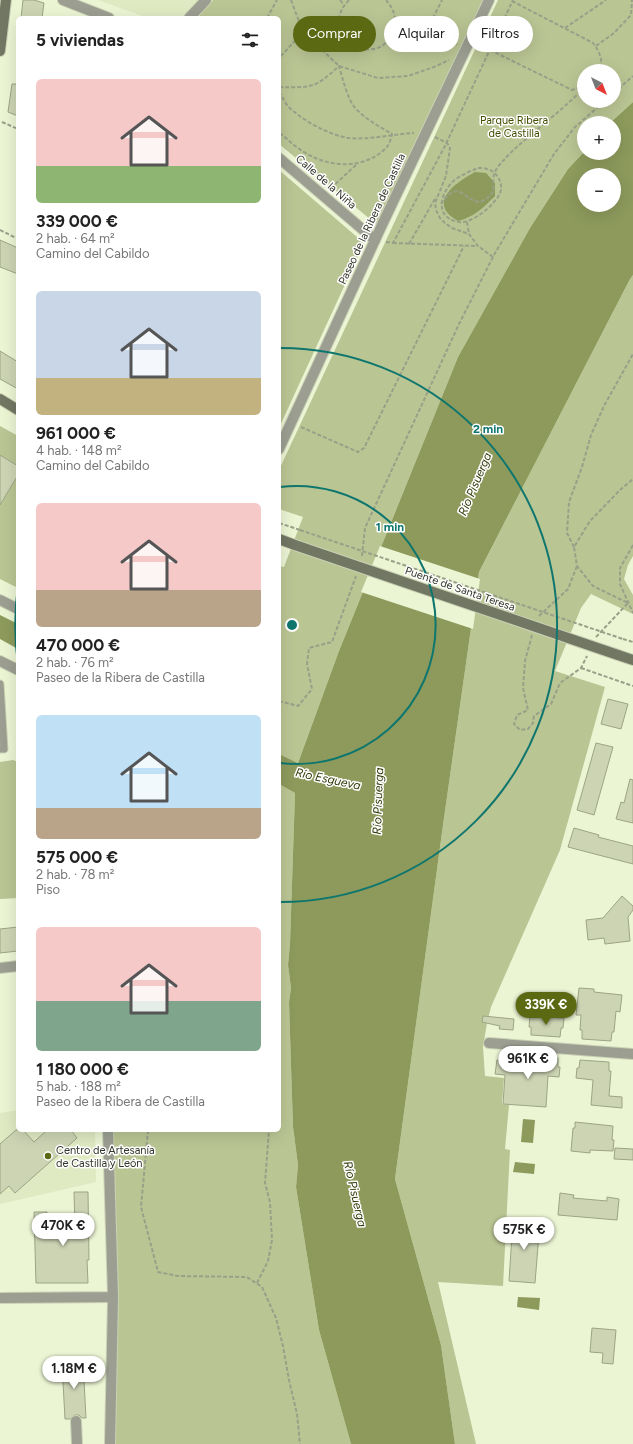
<!DOCTYPE html>
<html lang="es">
<meta charset="utf-8">
<style>
:root{--surface:#fff;--page:#f6f6f6;--text:#222;--muted:#767676;--accent:#5b6912}
body{margin:0;font-family:Figtree,sans-serif;background:var(--page);color:var(--text);height:100vh;display:flex;flex-direction:column;font-size:15px;white-space:nowrap}
*{box-sizing:border-box;margin:0}
p{font-size:13px;color:var(--muted)}
.icon{flex:none;width:22px;height:22px;fill:none;stroke:currentColor;stroke-width:2;stroke-linecap:round;stroke-linejoin:round}
.map{position:relative;flex:1;overflow:hidden}
.drawer{position:absolute;left:16px;top:16px;width:265px;height:1116px;display:flex;flex-direction:column;background:var(--surface);border-radius:6px;box-shadow:0 4px 16px #0002}
.drawer>*{flex:none}
.hud{position:absolute;left:293px;top:16px;width:280px;height:36px;display:flex;gap:8px}
.needle{width:26px;rotate:138deg}
.fabs{position:absolute;left:577px;top:64px;display:grid;gap:8px}
.fabs a{display:grid;place-items:center;width:44px;height:44px;border-radius:50%;background:var(--surface);box-shadow:0 4px 16px #0002;font-size:20px}
.price{position:absolute;translate:-50% -34px;padding:0 9px;border-radius:14px;background:#fff;color:#222;font-size:13px;line-height:26px;filter:drop-shadow(0 1px 2px #0008)}
.price::after{content:'';position:absolute;left:50%;top:24px;width:12px;height:9px;margin-left:-6px;background:inherit;clip-path:polygon(0 0,100% 0,50% 100%)}
.price.on{background:var(--accent);color:#fff}
ul{padding:0;list-style:none}
li{display:grid;align-content:center;gap:8px;height:212px;padding:0 20px}
li span{display:grid;place-items:center;height:124px;border-radius:6px;color:#555}
li>.icon{margin-inline-start:auto}
span .icon{width:72px;height:72px;fill:#fffc;stroke-width:1}
li b{font-size:17px}
h2{display:flex;justify-content:space-between;align-items:center;height:48px;padding:0 20px;font-size:17px}
.pill{padding:0 14px;border-radius:18px;background:var(--surface);box-shadow:0 4px 16px #0002;font-size:14px;line-height:36px}
.pill.on{background:var(--accent);color:#fff}
.map>svg:first-child{display:block}
</style>
<div class="map">
<svg width="633" height="1444" viewBox="0 0 633 1444">
<rect width="100%" height="100%" fill="#ebf4d3"/>
<!-- built -->
<g fill="#dfe9c2">
<path d="M98,0H199L183,18H148Z"/>
<path d="M18,1110V1130H95L96,1182L0,1204V1113Z"/>
</g>
<!-- green -->
<g fill="#bac594" fill-rule="evenodd">
<path d="M213,0H483L378,224H376L279,144V18H197Z"/>
<path d="M498,0H633V102L610,123H584V152L568,169L530,228L458,357L339,651L298,763L279,754V566L284,567L303,517L279,509V470ZM584,71H614V101H584Z"/>
<path d="M279,170L364,243L279,428Z"/>
<path d="M633,275V556L628,565L624,579L633,595V614L591,594L581,608L555,671L605,687L560,850L491,1007L487,1023L483,1047L485,1076L504,1078L502,1104L509,1105L505,1149L510,1150L503,1286L438,1282L476,1444H455L441,1345L395,1179L443,825L479,572L630,279Z"/>
<path d="M0,426L18,436V588L0,579Z"/>
<path d="M13,760L18,762V898L0,899V762Z"/>
<path d="M279,784L295,793L290,944L288,965L291,988L289,1002L293,1127L298,1165L296,1187L319,1330L351,1444H113L111,1130H279Z"/>
</g>
<!-- water -->
<g fill="#8d9a5c" fill-rule="evenodd">
<path d="M633,102V275L630,279L479,572L443,825L395,1179L441,1345L455,1444H351L319,1330L296,1187L298,1165L293,1127L289,1002L291,988L288,965L290,944L295,793L279,784V754L298,763L339,651L458,357L530,228L568,169L584,152V153H614V123H610ZM584,175H614V205H584Z"/>
<path d="M475,172L486,173L495,183V196C483,208 474,217 458,221C426,203 455,183 475,172Z"/>
<path d="M0,615L18,624V649L0,639Z"/>
<path d="M523,1119L535,1120L533,1143L521,1142Z"/>
<path d="M515,1162L535,1164L534,1174L513,1172Z"/>
<path d="M518,1297L540,1298L539,1310L517,1307Z"/>
</g>
<!-- pier -->
<path fill="#ebf4d3" d="M380,546L480,579L473,629L361,592Z"/>
<!-- building -->
<g fill="#ccd4b4" stroke="#9ca485">
<path d="M23,0H34L44,3L42,18H21Z"/>
<path d="M12,84H18V116L8,112Z"/>
<path d="M0,240L18,248V274L0,267Z"/>
<path d="M0,351L18,362V389L0,379Z"/>
<path d="M0,455L18,466V475L0,505Z"/>
<path d="M608,699L628,704L621,729L601,724Z"/>
<path d="M596,743L613,747L594,815L577,810Z"/>
<path d="M630,779L633,780V823L616,819L621,802L624,803Z"/>
<path d="M574,828L599,835L598,837L633,846V864L568,847Z"/>
<path d="M622,896L633,906V910L628,917L630,941L605,944L604,938L588,940L586,920L603,918Z"/>
<path d="M18,927V951L0,953V929Z"/>
<path d="M579,988L594,989V992L622,995L620,1012L616,1011L614,1032H612L611,1041L582,1039V1030H580L581,1015H576Z"/>
<path d="M483,1016L514,1019L513,1030L499,1029L500,1026L482,1022Z"/>
<path d="M530,1016L564,1018L563,1028H561L560,1037L531,1035V1027H529Z"/>
<path d="M529,1056L558,1058V1067H560L559,1077L548,1076L546,1107L503,1104L505,1075L495,1074L497,1060H510V1062L528,1064Z"/>
<path d="M580,1060L609,1062V1071H611L609,1096L622,1097V1108L591,1105L593,1080L576,1078L577,1068H579Z"/>
<path d="M575,1122L613,1126L612,1140H614L613,1151L590,1150V1153L571,1151L573,1128H575Z"/>
<path d="M16,1130H23L34,1142L47,1130H71L77,1138L15,1193L9,1186L0,1194V1144Z"/>
<path d="M615,1148L633,1149V1160L614,1159Z"/>
<path d="M74,1192H88L89,1260H87L88,1283H36L34,1212H47V1228L75,1227Z"/>
<path d="M560,1193L574,1195L573,1198L607,1201V1197L619,1199L617,1220L558,1215Z"/>
<path d="M513,1220L540,1222L535,1283L509,1281Z"/>
<path d="M592,1328L616,1330L613,1364L602,1363L603,1353L590,1352Z"/>
<path d="M83,1362L86,1418H82L79,1415H75L70,1419H65L62,1364Z"/>
</g>
<g fill="none" stroke-linecap="round" stroke-linejoin="round">
<defs>
<path id="lane" d="M0,684L4,749H0"/>
<g id="street">
<path d="M63,0L109,18"/>
<path d="M189,18L206,0"/>
<path d="M279,158L375,240"/>
<path d="M279,449L381,227L489,0"/>
<path d="M0,600L18,609"/>
<path d="M0,661L18,670"/>
<path d="M0,968L18,966"/>
<path d="M489,1043L633,1054"/>
<path d="M0,1298L113,1297L108,1130"/>
<path d="M76,1421L77,1444"/>
<path d="M110,1444L113,1297"/>
</g>
<g id="secondary">
<path d="M0,51L6,0"/>
<path d="M0,399L18,410"/>
<path d="M279,539L295,545"/>
<path d="M618,655L633,660"/>
</g>
</defs>
<!-- lane casing -->
<use href="#lane" stroke="#cad1b4" stroke-width="9"/>
<!-- street casing -->
<use href="#street" stroke="#cad1b4" stroke-width="12"/>
<!-- secondary casing -->
<use href="#secondary" stroke="#cad1b4" stroke-width="12"/>
<!-- path -->
<g stroke="#99a088" stroke-width="2" stroke-dasharray="4 2" stroke-linecap="butt">
<path d="M291,0L303,32L339,66L378,78L408,76L434,67L449,60"/>
<path d="M340,0L344,5"/>
<path d="M349,0C313,37 382,74 394,28C397,17 393,8 386,0"/>
<path d="M512,1L593,43C600,52 603,60 600,71"/>
<path d="M267,18L277,0"/>
<path d="M430,20L457,45"/>
<path d="M565,28L606,0"/>
<path d="M394,33L420,27L434,16L442,0"/>
<path d="M596,46L614,33L631,15L632,0"/>
<path d="M490,50L572,90L584,87"/>
<path d="M279,62L281,56L303,32"/>
<path d="M279,87C312,88 315,88 339,66C343,79 347,99 356,109C367,120 380,127 392,134C391,139 389,145 386,148C366,168 335,168 311,156C299,150 289,141 279,132"/>
<path d="M279,92C282,96 284,101 287,105C299,119 331,136 349,138C370,140 392,134 414,133"/>
<path d="M614,93L633,76"/>
<path d="M2,122L18,129"/>
<path d="M435,137L447,143L450,148L446,176L435,203L436,210L440,218L445,223L452,228L469,234L478,246L493,257"/>
<path d="M478,168C481,168 485,168 487,169C497,171 504,184 500,193C495,205 472,224 459,222C433,218 440,191 456,179C463,174 471,171 478,168Z"/>
<path d="M331,188L357,164"/>
<path d="M441,204C461,172 468,212 486,199C499,190 490,182 495,172C497,167 501,163 504,160C515,147 528,138 540,127C555,115 570,102 584,88"/>
<path d="M467,222L469,234"/>
<path d="M0,230L18,239"/>
<path d="M386,242L393,243L445,146L513,0"/>
<path d="M393,243L478,246"/>
<path d="M409,244L436,197"/>
<path d="M301,427L358,452L364,448L464,246"/>
<path d="M279,523L300,530"/>
<path d="M633,545L620,568V584L633,613"/>
<path d="M574,547L567,533L569,502L582,467L591,435L605,404L633,354"/>
<path d="M362,556L365,528L459,324L495,253L554,154L575,127L605,101"/>
<path d="M539,616L568,589L577,566"/>
<path d="M532,635L525,661L523,688L528,710L517,715L514,724L520,730L528,729L533,723L534,716L551,704L560,683L581,668L587,656"/>
<path d="M596,637L628,603L593,586L577,566L574,547L590,521L620,490L633,479"/>
<path d="M623,639L633,642"/>
<path d="M581,668L633,686"/>
<path d="M279,701L298,706L312,689L307,664L309,648L332,642L356,576"/>
<path d="M148,1130L141,1207L158,1272L178,1276L247,1277L262,1287L276,1318L283,1346L289,1380L297,1414L300,1444"/>
<path d="M257,1283L268,1261L272,1240L270,1202L265,1183L269,1130"/>
</g>
<!-- lane -->
<use href="#lane" stroke="#9b9e91" stroke-width="7"/>
<!-- street -->
<use href="#street" stroke="#9b9e91" stroke-width="10"/>
<!-- secondary -->
<use href="#secondary" stroke="#727764" stroke-width="10"/>
<defs>
<path id="secondary-bridge" d="M295,545L618,655"/>
</defs>
<!-- secondary-bridge casing -->
<use href="#secondary-bridge" stroke="#cad1b4" stroke-width="12" stroke-linecap="butt"/>
<!-- path-bridge -->
<path stroke="#99a088" stroke-width="2" stroke-dasharray="4 2" stroke-linecap="butt" d="M300,530L623,639"/>
<!-- secondary-bridge -->
<use href="#secondary-bridge" stroke="#727764" stroke-width="10"/>
</g>
<!-- distance rings -->
<g fill="none" stroke="#0f766e" stroke-width="2">
<path d="M280 487A139 139 0 1 1 280 763"/>
<path d="M18 664A277 277 0 0 1 18 586M280 348A277 277 0 1 1 280 902"/>
</g>
<!-- markers -->
<circle fill="#5b6912" stroke="#fff" stroke-width="1.5" cx="48" cy="1156" r="4"/>
<g text-anchor="middle" dominant-baseline="central" stroke-width="3" stroke-linejoin="round" paint-order="stroke">
<!-- park labels -->
<g font-size="11" fill="#434e00" stroke="#fff">
<text x="514" y="120">Parque Ribera<tspan x="514" dy="13">de Castilla</tspan></text>
</g>
<!-- street labels -->
<g font-size="11" fill="#313428" stroke="#fff">
<text transform="translate(326 182) rotate(41)">Calle de la Niña</text>
<text transform="translate(372 219) rotate(-65)">Paseo de la Ribera de Castilla</text>
<text transform="translate(460 589) rotate(19)">Puente de Santa Teresa</text>
</g>
<!-- poi labels -->
<g font-size="11" fill="#313428" stroke="#fff" text-anchor="start">
<text x="56" y="1150">Centro de Artesanía<tspan x="56" dy="13">de Castilla y León</tspan></text>
</g>
<!-- water labels -->
<g font-size="12" font-style="italic" fill="#313a08" stroke="#fff">
<text transform="translate(475 484) rotate(-67)">Río Pisuerga</text>
<text transform="translate(328 779) rotate(12)">Río Esgueva</text>
<text transform="translate(378 801) rotate(-88)">Río Pisuerga</text>
<text transform="translate(355 1194) rotate(77)">Río Pisuerga</text>
</g>
</g>
<circle cx="292" cy="625" r="6" fill="#0f766e" stroke="#fff" stroke-width="2"/>
<g font-size="12" text-anchor="middle" font-weight="bold" fill="#0f766e" stroke="#fff" stroke-width="3" stroke-linejoin="round" paint-order="stroke">
<text x="488" y="433">2 min</text>
<text x="390" y="531">1 min</text>
</g>
</svg>
<div class="fabs">
<a><svg class="needle" viewBox="-14 -14 28 28"><path d="M0-13l5 13h-10z" fill="#e53935"/><path d="M0 13l5-13h-10z" fill="#767676"/></svg></a>
<a>+</a>
<a>−</a>
</div>
<b class="price on" style="left:546px;top:1026px">339K €</b>
<b class="price" style="left:528px;top:1080px">961K €</b>
<b class="price" style="left:63px;top:1247px">470K €</b>
<b class="price" style="left:524px;top:1251px">575K €</b>
<b class="price" style="left:74px;top:1390px">1.18M €</b>
<div class="hud">
<a class="pill on">Comprar</a>
<a class="pill">Alquilar</a>
<a class="pill">Filtros</a>
</div>
<section class="drawer">
<h2>5 viviendas<svg class="icon" aria-label="filters" viewBox="0 0 24 24"><path d="M4 7h16M4 17h16"/><circle cx="9" cy="7" r="2"/><circle cx="15" cy="17" r="2"/></svg></h2>
<ul>
<li><span style="background:linear-gradient(#f6c9c9 70%,#8fb573 0)"><svg class="icon" aria-label="home" viewBox="0 0 24 24"><path d="M3 11l9-7 9 7M6 9v11h12V9"/></svg></span><div><b>339 000 €</b><p>2 hab. · 64 m²</p><p>Camino del Cabildo</p></div></li>
<li><span style="background:linear-gradient(#c9d6e8 70%,#c2b280 0)"><svg class="icon" aria-label="home" viewBox="0 0 24 24"><path d="M3 11l9-7 9 7M6 9v11h12V9"/></svg></span><div><b>961 000 €</b><p>4 hab. · 148 m²</p><p>Camino del Cabildo</p></div></li>
<li><span style="background:linear-gradient(#f6c9c9 70%,#b9a48a 0)"><svg class="icon" aria-label="home" viewBox="0 0 24 24"><path d="M3 11l9-7 9 7M6 9v11h12V9"/></svg></span><div><b>470 000 €</b><p>2 hab. · 76 m²</p><p>Paseo de la Ribera de Castilla</p></div></li>
<li><span style="background:linear-gradient(#bfe0f5 75%,#b9a48a 0)"><svg class="icon" aria-label="home" viewBox="0 0 24 24"><path d="M3 11l9-7 9 7M6 9v11h12V9"/></svg></span><div><b>575 000 €</b><p>2 hab. · 78 m²</p><p>Piso</p></div></li>
<li><span style="background:linear-gradient(#f6c9c9 60%,#7fa58c 0)"><svg class="icon" aria-label="home" viewBox="0 0 24 24"><path d="M3 11l9-7 9 7M6 9v11h12V9"/></svg></span><div><b>1 180 000 €</b><p>5 hab. · 188 m²</p><p>Paseo de la Ribera de Castilla</p></div></li>
</ul>
</section>
</div>
